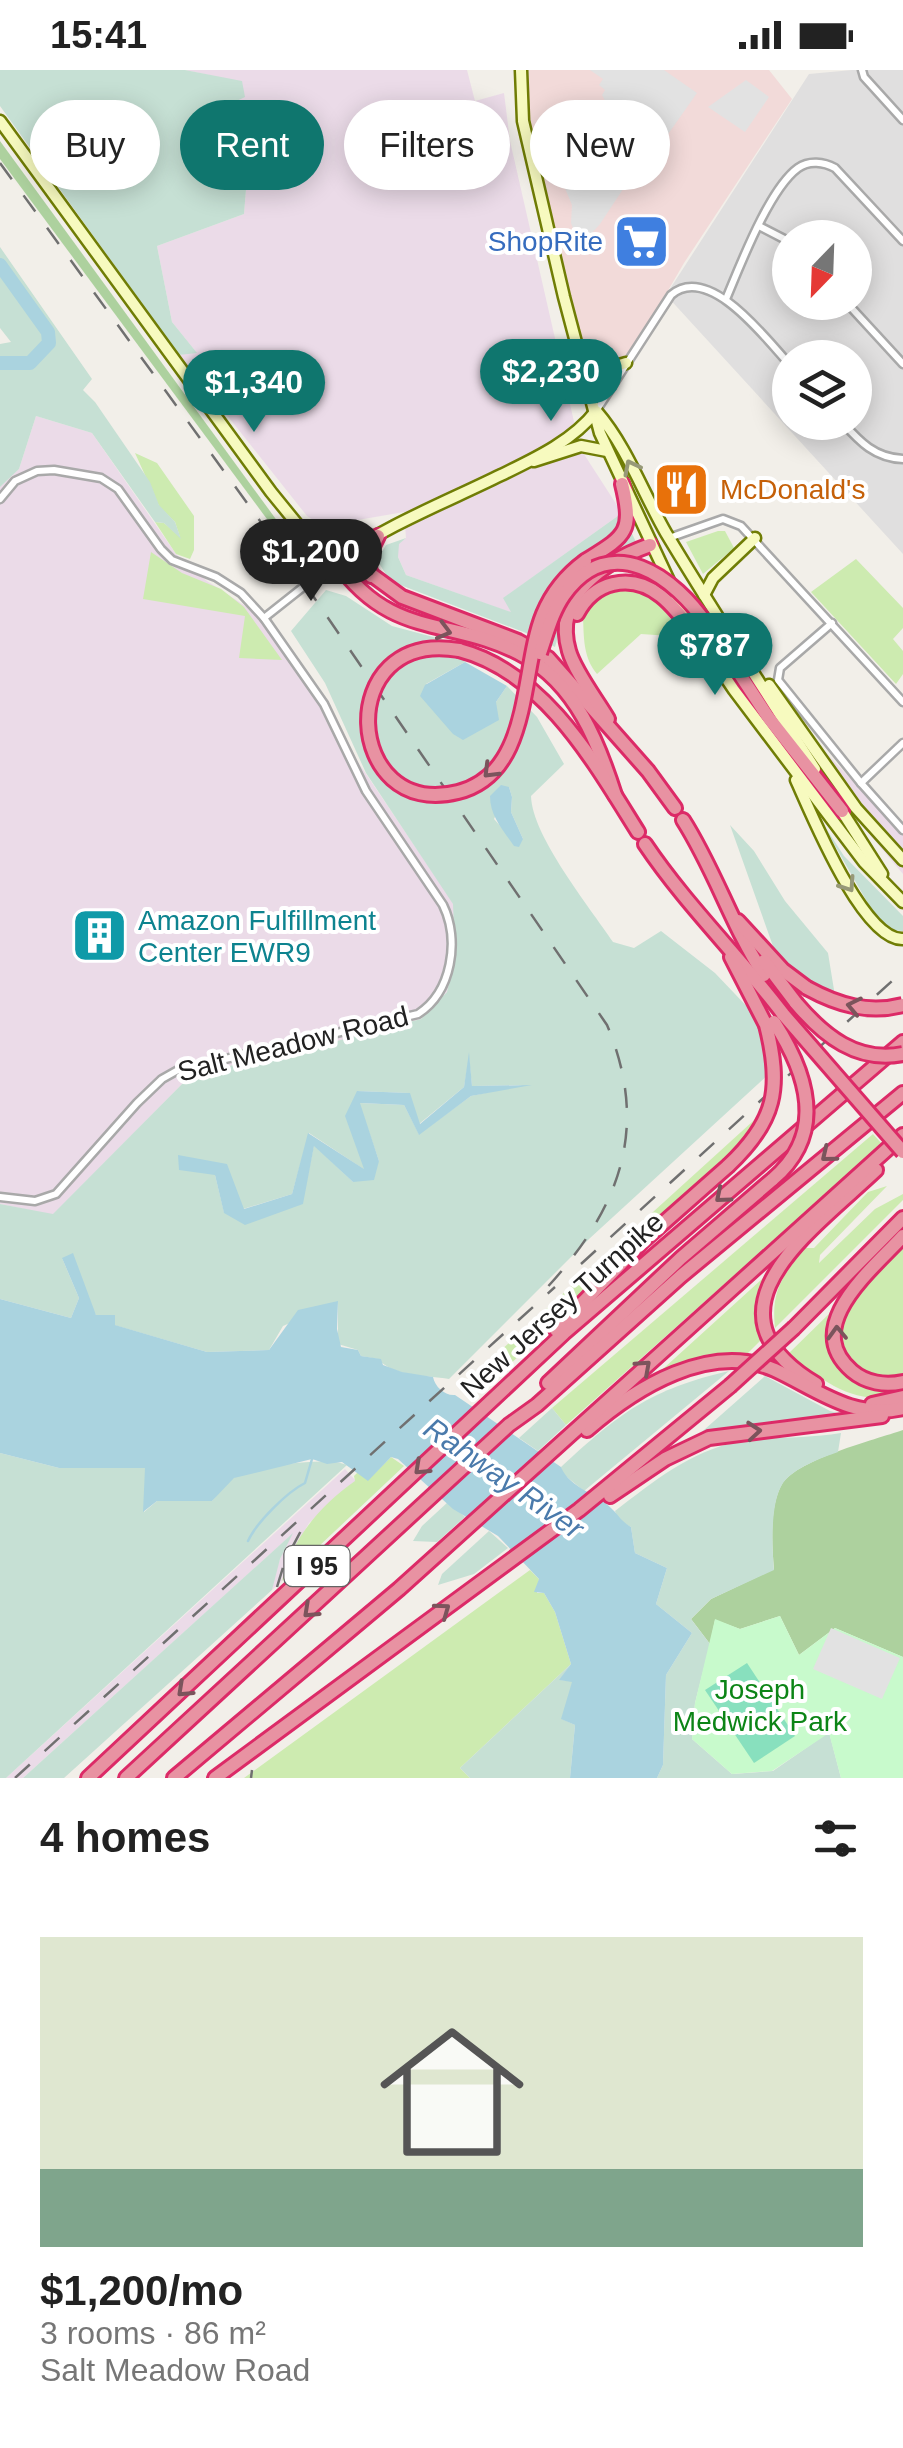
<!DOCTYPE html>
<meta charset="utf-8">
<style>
:root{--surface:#fff;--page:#f2f2f2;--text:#222;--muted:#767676;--accent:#0f766e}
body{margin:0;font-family:Arial,sans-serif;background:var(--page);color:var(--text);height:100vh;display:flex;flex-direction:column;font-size:38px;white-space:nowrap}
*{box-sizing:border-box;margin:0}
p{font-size:32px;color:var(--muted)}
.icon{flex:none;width:55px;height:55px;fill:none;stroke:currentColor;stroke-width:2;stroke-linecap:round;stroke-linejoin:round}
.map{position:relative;height:1708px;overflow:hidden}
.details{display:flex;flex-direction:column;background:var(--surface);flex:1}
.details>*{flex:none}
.guide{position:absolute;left:30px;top:30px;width:845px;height:90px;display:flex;gap:20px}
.needle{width:65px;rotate:203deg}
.tools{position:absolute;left:772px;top:150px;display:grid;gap:20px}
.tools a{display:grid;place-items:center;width:100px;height:100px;border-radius:50%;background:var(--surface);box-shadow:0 5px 25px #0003;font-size:50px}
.price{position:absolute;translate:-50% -85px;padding:0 22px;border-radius:35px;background:var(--accent);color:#fff;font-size:32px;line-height:65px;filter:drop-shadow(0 2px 5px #0008)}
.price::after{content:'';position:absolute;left:50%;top:60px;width:30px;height:22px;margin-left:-15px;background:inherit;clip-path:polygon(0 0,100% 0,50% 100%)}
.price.selected{background:#222;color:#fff}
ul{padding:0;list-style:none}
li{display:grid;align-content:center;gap:20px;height:530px;padding:0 40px}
li span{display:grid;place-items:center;height:310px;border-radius:0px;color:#555}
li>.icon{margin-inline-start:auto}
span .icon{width:180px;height:180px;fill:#fffc;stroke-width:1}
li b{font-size:42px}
h2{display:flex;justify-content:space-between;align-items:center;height:120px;padding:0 40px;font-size:42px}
.pill{padding:0 35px;border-radius:45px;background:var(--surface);box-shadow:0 5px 25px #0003;font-size:35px;line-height:90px}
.pill.selected{background:var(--accent);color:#fff}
.status{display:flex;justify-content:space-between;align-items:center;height:70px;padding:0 50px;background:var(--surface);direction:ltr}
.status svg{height:28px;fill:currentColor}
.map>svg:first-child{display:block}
</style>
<div class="status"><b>15:41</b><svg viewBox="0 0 49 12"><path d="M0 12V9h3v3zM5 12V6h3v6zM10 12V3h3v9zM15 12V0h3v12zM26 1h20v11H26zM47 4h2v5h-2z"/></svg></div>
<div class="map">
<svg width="903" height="1708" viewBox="0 0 903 1708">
<rect width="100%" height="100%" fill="#f2efe9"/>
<!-- residential -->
<path fill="#e0dfdf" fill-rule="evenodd" d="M852,0H903V484L666,225L809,4ZM790,168H855V232H790ZM790,288H855V352H790Z"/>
<!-- commercial -->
<path fill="#f2dad9" d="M521,0H769L792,29L684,193L626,293L602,300L575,269L523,51Z"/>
<!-- industrial -->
<g fill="#ebdbe8">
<path d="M185,0H467L475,31L504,23L510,71L580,378L622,443L504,528L512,543L406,505L398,487V474L406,468L404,442L323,456L307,446L179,285L196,282L172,252L157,176L244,144L249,82L226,36L242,12Z"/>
<path d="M36,346L92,363L176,484L207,511L250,539L274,568L454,834L455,886L447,922L421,949L295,982L192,1004L53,1145L0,1134V417L19,399Z"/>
<path d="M811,667L903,764V804L871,766L808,669Z"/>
<path d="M345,1399L356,1411L309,1453L293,1481L282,1511L272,1520L275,1501L290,1466L23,1708H6Z"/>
</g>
<!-- grass -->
<g fill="#cdebb0">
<path d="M135,383L157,393L194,446V480L190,489L176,484L155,452L164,453L180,467L175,452L159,436Z"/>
<path d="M718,461H725L734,478L703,504L686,472Z"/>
<path d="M151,482L182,503L221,519L244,537L282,590L239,588L245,546L143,529Z"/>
<path d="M856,489L903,538V558L893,569L903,581V604L896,614L811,522Z"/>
<path d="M631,518L658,532L684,567L641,564L597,604C583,587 584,568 583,547L601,526Z"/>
<path d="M763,1042L750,1067L606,1200L481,1323L478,1304L499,1282Z"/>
<path d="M873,1064L882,1074L566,1355L552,1338Z"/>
<path d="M887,1116L820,1185L819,1193L875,1139L903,1124V1130L775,1258C771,1220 782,1208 804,1178H814L868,1122Z"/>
<path d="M903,1178V1303C889,1309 871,1308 859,1299C808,1261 877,1206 903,1178Z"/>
<path d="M771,1201C760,1225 753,1242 764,1267L743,1288L653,1308Z"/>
<path d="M831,1242C834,1275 835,1309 872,1319C882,1322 895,1320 903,1321C861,1342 820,1309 788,1284Z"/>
<path d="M391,1387L404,1396L282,1511C291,1469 321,1435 355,1411L354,1406L358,1402L368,1410Z"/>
<path d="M530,1500L539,1509L537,1523H544L555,1542L571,1594L460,1698L470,1708H244Z"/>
</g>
<!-- forest -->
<g fill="#add19e">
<path d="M0,71L286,463L281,468L0,89Z"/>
<path d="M903,1360V1587L835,1558L799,1585L780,1546L740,1559L715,1550L710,1574L691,1549L711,1529L774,1499C772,1475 769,1437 782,1414C798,1389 874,1370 903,1360Z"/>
</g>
<!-- wetland -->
<g fill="#c6e0d4" fill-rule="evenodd">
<path d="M0,0H185L242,11L245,27L226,36L249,82L244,144L157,176L172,252L197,283L179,285L0,36Z"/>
<path d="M0,177L92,309L83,320L95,332L150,412L159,435L175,452L181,469L164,453L155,452L92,363L36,346L19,399L0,417V274L11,272L0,258Z"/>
<path d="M622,443L636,472L615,481L570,525L555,577L526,563L390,511L377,490L386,475L406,468L399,474L398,487L406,505L511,542L503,528Z"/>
<path d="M326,520L346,526L392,556L448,571L465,592L426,614L496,632L507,616L537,647L564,694L531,726C532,766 589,836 613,872L634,878L661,861L715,903L755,945L769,1004L589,1169L449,1309C426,1305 394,1307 378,1289L361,1286L358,1280L338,1274V1232L283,1256L269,1280L207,1282L114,1255L96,1245L62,1188L79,1228L71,1248L0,1229V1134L53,1144L192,1004L295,982L421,949L447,922L455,886L453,834L366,703L325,613L291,561ZM509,717L512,727L511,742L523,769L502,758L494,749ZM469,988L472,1016L523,1015L471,1026L419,1064L404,1035L359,1033L379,1091L353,1112L314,1075L302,1134L224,1142L215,1105L243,1139L292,1124L309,1063L365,1100L357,1021L409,1023L419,1054L464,1017Z"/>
<path d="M818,746L844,786L903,846V861L888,860L878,851Z"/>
<path d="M730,755L754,781L785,831L828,883L835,926L799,905L774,879Z"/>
<path d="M729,1301L584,1421L562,1403L561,1397C619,1343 651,1319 729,1301Z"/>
<path d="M765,1306L830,1341L856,1348L696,1367Z"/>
<path d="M552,1338L566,1355L538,1381L519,1368Z"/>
<path d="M841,1363L838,1382C821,1388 794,1398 783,1413C770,1432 772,1477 774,1500L711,1529L691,1549L710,1574L695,1633L692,1669L732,1704L773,1701L829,1662L841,1708H657L663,1695L666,1605L692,1563L656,1534L667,1498L635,1483L631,1457L619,1451L615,1441C653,1412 690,1381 738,1372C772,1366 807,1369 841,1363Z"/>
<path d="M0,1383L59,1398H146L144,1442L157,1431H212C218,1424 226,1412 235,1407C257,1396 327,1386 347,1395L6,1708H0Z"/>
<path d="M448,1432L465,1447L437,1472L413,1471L422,1456Z"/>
<path d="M489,1461L508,1478L474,1504L438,1515L442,1504Z"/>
<path d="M293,1463L280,1489L272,1520L64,1708H23Z"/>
<path d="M571,1594L560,1610L573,1611L562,1649L575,1655L570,1708H470L460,1698Z"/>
</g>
<!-- park -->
<path fill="#c8facc" d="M780,1546L799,1585L835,1558L903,1587V1708H841L829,1663L772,1701L732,1704L692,1669L695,1633L715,1549L740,1559Z"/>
<!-- pitch -->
<path fill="#88e0be" d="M747,1593L795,1666L754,1693L705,1620Z"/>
<!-- parking -->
<g fill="#e2e2e2">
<path d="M590,0H664L697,23L640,104L631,107L600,154L585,171L575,163L571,153L572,135L557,99L572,76L583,82L596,73L611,51L607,47L610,40L602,25L605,20L599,15L603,9Z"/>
<path d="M746,10L769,27L745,62L708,37Z"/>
<path d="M589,38L592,58H585L586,65L552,67L549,40Z"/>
<path d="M831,1558L900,1588L882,1629L813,1599Z"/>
</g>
<!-- water -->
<g fill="#aad3df">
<path d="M465,592L507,616L496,632L499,650L463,670L453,664L420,626L425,615Z"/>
<path d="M501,715L509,717L512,727L511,742L523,769L519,777L514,776C503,760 490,746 490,726Z"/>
<path d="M469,982L472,1016L532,1015L471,1026L419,1065L404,1035L360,1033L379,1091L374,1110L353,1112L314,1076L303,1134L245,1155L224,1143L215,1105L179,1100L178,1085L227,1094L244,1139L292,1124L308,1063L364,1099L345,1046L357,1021L410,1023L420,1054L464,1017Z"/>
<path d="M73,1183L96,1245H115V1255L207,1282L269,1280L298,1240L338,1231L337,1259L341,1277L358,1280L361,1286L381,1289L383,1295L402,1302L433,1307C435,1317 445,1326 455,1325L561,1397C570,1419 598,1423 613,1440C620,1447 621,1451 631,1457L635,1483L667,1498L656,1534L692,1563L666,1605L663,1695L657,1708H570L575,1655L561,1649L572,1612L559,1610L571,1594L555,1542L544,1523L534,1522L539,1509L498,1466L453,1439L398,1389L391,1387L368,1411L342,1392L327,1394L312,1389L234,1408L212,1431H157L143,1442L145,1398H59L0,1383V1229L71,1248L79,1228L62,1188Z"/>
</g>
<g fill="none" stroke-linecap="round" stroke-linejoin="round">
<!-- stream -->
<path stroke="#aad3df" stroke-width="2.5" d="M248,1471C256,1453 287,1422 305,1413L312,1389"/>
<!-- river -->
<path stroke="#aad3df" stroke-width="14" d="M0,195L48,262L49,273L30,293H0"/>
<defs>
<g id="street">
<path d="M862,0L864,7L903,50"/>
<path d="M759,156L790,172"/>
<path d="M726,229C740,196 769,119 798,98C809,90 824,92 835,98L903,171"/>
<path d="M846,232L903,294"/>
<path d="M596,341L671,225C709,192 767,270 790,295"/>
<path d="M842,352C860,372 875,388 903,389"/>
<path d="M0,429L15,411L37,401L54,400L101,408L118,419L161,479L172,490L216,507L241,523L264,548L324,634L366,721L443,835C460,870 452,922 418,944L178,1000L162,1009L137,1033L56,1124L35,1131L0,1127"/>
<path d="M669,468L723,449L741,456L903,632"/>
<path d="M264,548L336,491"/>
<path d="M832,553L780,598L778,610L861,713"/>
<path d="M903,673L861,713L903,760"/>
</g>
<g id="secondary">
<path d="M521,0L523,51L564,227L600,363L685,545"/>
<path d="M0,51L271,422L306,465L336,491C385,456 446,432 501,405C534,389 573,371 596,341"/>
<path d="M582,281L588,291L602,300L626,293"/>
<path d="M597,342C627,377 643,423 666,463C714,543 765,621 815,699"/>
<path d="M534,391L581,376L607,381"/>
<path d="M704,525L713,508L755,468"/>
<path d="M699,568L734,620L864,792L903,832"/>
<path d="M769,615L856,738L903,790"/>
<path d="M796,710C811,743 863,871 903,869"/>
<path d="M840,738L882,804"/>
</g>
<g id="highway">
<path d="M336,491L361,497L402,527L518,571L548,588L648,701L675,738"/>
<path d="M336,491C392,572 453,546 524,586C576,615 598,672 615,725"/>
<path d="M585,491C625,466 634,463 622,414"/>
<path d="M371,506L367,488L378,466"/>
<path d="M577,544C585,529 596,518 613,514C655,504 680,545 702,574"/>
<path d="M708,556L768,647L842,741"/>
<path d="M459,580C544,602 594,692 638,762"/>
<path d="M608,649C597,630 575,602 569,581C552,524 606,491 650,475"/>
<path d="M683,750C715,800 732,856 764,905"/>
<path d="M645,774C686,835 739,886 783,944"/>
<path d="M738,851L783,900L807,918"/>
<path d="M731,887L766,955"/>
<path d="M764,891L796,933"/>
<path d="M903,1166C873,1199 800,1256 852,1301C866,1313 885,1316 903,1312"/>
<path d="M794,1258L903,1148"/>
<path d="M556,1260L643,1171L728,1096"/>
<path d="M548,1313L681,1188L773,1109"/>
<path d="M816,1314C693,1240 814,1159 876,1100"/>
<path d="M872,1334L903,1327"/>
<path d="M587,1360C635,1318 710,1271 775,1300C818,1320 853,1350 903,1338"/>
<path d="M610,1426L665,1389L709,1368L882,1346"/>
<path d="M88,1708L564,1263L903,972"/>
<path d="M126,1708L509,1355L537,1335L681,1206L903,1023"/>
<path d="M174,1708L399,1519L903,1065"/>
<path d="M215,1708L579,1440L730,1316"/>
</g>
</defs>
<!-- street casing -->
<use href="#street" stroke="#a9a9a9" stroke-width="11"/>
<!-- secondary casing -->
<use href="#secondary" stroke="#707d05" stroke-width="15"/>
<!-- highway casing -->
<use href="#highway" stroke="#dc2a67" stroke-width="18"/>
<!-- street -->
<use href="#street" stroke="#fff" stroke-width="6"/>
<!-- secondary -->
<use href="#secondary" stroke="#f7fabf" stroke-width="10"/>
<!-- highway -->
<use href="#highway" stroke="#e892a2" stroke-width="12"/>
<!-- rail -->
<g stroke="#707070" stroke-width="2.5" stroke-dasharray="20 20" stroke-linecap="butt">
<path d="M0,93L287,488L607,955C652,1062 617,1143 542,1223"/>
<path d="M581,1194L903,901"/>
<path d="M277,1517L285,1491L304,1455"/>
<path d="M15,1708L555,1217"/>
<path d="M251,1708L252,1700"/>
</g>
<defs>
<g id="highway-bridge">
<path d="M459,580C332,558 344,751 458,722C533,703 520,600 543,544C552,522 566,505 585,491"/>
<path d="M540,583C547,563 552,542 564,525C611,459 675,507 708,556"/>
<path d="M807,918C838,935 869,944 903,935"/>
<path d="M796,933C824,966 857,993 903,984"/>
<path d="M783,944L903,1082"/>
<path d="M728,1096C776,1051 782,1018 766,955"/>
<path d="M773,1109C827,1063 807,1003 774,952"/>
<path d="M730,1316L794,1258"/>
</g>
</defs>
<!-- highway-bridge casing -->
<use href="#highway-bridge" stroke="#dc2a67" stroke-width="18" stroke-linecap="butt"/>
<!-- highway-bridge -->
<use href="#highway-bridge" stroke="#e892a2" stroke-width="12"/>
</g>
<!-- one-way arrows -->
<defs><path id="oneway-chevron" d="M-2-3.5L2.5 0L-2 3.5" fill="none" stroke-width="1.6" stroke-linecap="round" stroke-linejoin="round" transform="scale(2.5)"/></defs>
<g stroke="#979978">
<use href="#oneway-chevron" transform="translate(631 397) rotate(-117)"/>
<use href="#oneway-chevron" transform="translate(848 815) rotate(56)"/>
</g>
<g stroke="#7b545c">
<use href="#oneway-chevron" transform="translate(444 561) rotate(15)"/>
<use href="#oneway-chevron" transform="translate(490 701) rotate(135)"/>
<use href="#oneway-chevron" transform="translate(854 936) rotate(-168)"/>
<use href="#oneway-chevron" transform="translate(828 1085) rotate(141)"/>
<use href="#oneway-chevron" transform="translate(722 1126) rotate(140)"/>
<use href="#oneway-chevron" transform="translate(837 1263) rotate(-92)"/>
<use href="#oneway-chevron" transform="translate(644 1297) rotate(-42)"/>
<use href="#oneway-chevron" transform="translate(754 1361) rotate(-5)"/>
<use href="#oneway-chevron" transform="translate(421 1398) rotate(137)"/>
<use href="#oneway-chevron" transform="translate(443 1540) rotate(-36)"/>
<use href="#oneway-chevron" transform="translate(310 1541) rotate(137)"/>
<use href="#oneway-chevron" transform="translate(184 1620) rotate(137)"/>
</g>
<!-- icons -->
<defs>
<symbol id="supermarket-square" viewBox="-11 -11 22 22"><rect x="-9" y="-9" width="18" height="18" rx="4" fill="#3f7fe0" stroke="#fff"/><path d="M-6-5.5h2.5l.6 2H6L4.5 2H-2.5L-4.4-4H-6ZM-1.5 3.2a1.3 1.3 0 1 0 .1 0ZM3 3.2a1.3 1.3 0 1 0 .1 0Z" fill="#fff"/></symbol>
<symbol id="restaurant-square" viewBox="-11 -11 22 22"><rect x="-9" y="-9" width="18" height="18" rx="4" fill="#e8710a" stroke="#fff"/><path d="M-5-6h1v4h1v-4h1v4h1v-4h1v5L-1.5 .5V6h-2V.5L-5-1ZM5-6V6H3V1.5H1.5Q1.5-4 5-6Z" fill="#fff"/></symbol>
<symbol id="building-square" viewBox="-11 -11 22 22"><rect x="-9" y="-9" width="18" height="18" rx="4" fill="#0f9aa8" stroke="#fff"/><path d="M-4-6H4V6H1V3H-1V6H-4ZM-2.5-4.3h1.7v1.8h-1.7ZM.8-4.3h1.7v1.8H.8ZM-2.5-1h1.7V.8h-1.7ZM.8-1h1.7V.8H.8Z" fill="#fff"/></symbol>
</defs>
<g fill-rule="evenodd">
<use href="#supermarket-square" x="610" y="140" width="63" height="63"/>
<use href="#restaurant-square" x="650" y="388" width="63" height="63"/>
<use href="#building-square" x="68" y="834" width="63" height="63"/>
</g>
<g text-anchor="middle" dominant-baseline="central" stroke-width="8" stroke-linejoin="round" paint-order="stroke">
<!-- shield labels -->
<rect fill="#fff" stroke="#646464" stroke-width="2.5" x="284.5" y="1476" width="65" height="40" rx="8"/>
<g font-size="25" font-weight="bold" fill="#222">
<text x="317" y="1496">I 95</text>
</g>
<!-- shop labels -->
<g font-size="28" fill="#366cbe" stroke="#fff" text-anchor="end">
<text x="603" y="171">ShopRite</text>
</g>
<!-- food labels -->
<g font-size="28" fill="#c56008" stroke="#fff" text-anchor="start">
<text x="720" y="419">McDonald's</text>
</g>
<!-- culture labels -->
<g font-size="28" fill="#0d838f" stroke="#fff" text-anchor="start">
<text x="138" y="850">Amazon Fulfillment<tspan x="138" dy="32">Center EWR9</tspan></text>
</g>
<!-- street labels -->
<g font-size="28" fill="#222" stroke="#fff">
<text transform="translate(293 974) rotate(-14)">Salt Meadow Road</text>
<text transform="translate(562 1235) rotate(-42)">New Jersey Turnpike</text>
</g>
<!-- park labels -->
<g font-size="28" fill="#0c8416" stroke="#fff">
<text x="760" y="1619">Joseph<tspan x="760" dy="32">Medwick Park</tspan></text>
</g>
<!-- water labels -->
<g font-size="30" font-style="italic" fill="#4a7aab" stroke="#fff">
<text transform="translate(504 1408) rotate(35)">Rahway River</text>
</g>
</g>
</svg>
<div class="tools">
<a><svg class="needle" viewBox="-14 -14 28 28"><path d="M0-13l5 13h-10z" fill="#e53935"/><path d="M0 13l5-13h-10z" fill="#767676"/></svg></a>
<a><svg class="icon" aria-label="layers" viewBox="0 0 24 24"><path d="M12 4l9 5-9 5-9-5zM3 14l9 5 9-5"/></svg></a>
</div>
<b class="price" style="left:551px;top:354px">$2,230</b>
<b class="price" style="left:254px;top:365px">$1,340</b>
<b class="price selected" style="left:311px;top:534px">$1,200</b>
<b class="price" style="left:715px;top:628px">$787</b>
<div class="guide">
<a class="pill">Buy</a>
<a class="pill selected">Rent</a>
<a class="pill">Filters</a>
<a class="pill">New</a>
</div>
</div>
<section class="details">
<h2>4 homes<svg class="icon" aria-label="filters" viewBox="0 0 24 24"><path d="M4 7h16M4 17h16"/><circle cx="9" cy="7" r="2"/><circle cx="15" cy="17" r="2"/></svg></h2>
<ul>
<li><span style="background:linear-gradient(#dfe7d0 75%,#7fa58c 0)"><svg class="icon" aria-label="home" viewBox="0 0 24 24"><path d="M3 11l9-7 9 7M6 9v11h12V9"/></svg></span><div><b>$1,200/mo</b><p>3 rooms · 86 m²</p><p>Salt Meadow Road</p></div></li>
</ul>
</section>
